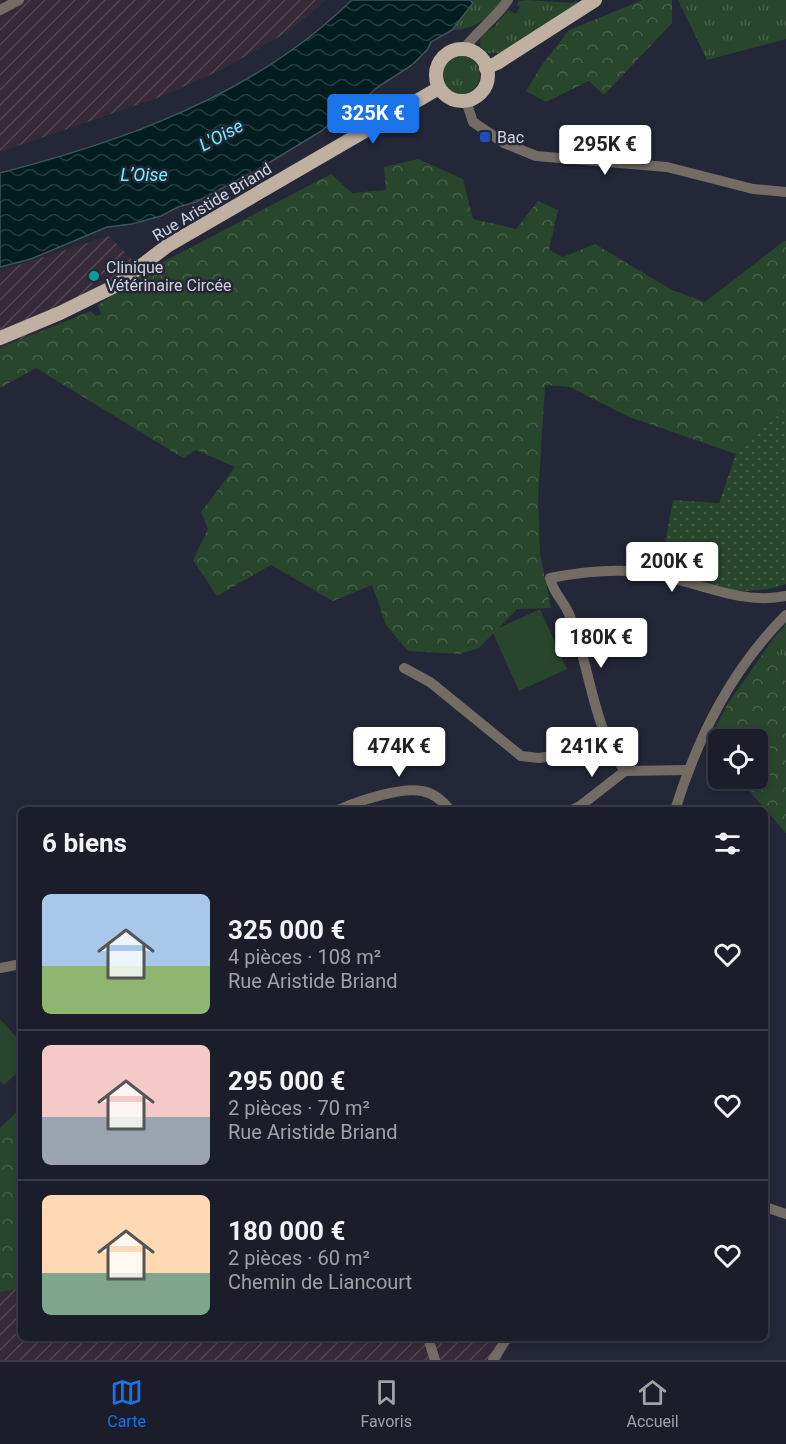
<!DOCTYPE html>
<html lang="fr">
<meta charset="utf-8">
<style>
:root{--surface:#1b1d2a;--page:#242632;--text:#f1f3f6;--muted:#a0a2a8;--line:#393b47;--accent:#1a73e8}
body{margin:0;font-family:Roboto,sans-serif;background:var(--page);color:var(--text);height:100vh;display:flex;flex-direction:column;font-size:22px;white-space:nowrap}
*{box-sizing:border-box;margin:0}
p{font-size:20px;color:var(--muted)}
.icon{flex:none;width:33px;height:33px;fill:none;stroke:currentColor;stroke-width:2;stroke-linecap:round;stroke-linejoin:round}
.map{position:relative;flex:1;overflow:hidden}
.panel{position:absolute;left:18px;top:807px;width:750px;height:534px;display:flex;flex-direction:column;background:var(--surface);border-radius:9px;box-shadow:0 3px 9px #0003,0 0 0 2px var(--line)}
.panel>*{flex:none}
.fabs{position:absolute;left:708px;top:729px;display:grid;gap:12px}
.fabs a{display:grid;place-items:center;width:60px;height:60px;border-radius:9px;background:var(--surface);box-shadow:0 3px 9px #0003,0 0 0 2px var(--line);font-size:30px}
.price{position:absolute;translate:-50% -51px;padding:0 14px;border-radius:6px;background:#fff;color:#222;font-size:20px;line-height:39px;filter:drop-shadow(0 2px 3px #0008)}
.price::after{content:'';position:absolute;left:50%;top:36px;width:18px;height:14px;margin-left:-9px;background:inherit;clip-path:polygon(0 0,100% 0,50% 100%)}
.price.selected{background:var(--accent);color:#fff}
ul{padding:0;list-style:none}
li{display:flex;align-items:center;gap:18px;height:150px;padding:0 24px}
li+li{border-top:2px solid var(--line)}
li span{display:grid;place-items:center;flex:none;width:168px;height:120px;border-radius:9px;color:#555}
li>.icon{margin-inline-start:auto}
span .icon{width:72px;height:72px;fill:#fffc;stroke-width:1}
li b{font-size:26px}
h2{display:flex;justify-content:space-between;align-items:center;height:72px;padding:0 24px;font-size:26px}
.dock{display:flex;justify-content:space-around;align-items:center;height:84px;border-top:2px solid var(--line);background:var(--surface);font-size:16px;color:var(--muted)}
.dock a{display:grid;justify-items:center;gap:3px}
.dock .selected{color:var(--accent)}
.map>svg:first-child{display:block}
</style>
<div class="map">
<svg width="786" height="1360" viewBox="0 0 786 1360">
<defs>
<pattern id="industrial-furrows" width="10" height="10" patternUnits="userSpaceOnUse" patternTransform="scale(1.5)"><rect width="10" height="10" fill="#372a38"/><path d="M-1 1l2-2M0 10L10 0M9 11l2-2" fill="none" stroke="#534854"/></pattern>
<pattern id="grass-tufts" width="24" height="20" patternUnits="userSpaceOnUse" patternTransform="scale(1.5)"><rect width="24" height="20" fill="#28462b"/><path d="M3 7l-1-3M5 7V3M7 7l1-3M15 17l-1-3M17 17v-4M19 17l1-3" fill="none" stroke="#466049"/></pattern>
<pattern id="forest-crowns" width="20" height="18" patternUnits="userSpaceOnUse" patternTransform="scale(1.5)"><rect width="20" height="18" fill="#28462b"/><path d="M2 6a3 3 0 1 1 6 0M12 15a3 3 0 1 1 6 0" fill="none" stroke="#466049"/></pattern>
<pattern id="park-dots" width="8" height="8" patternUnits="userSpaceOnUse" patternTransform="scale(1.5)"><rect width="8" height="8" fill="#28462b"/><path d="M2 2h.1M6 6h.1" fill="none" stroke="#466049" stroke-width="1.8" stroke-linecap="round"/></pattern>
<pattern id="water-waves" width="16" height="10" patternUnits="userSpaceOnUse" patternTransform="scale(1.5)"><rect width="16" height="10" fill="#011d1f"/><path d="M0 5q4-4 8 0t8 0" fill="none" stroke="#253d3f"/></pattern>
</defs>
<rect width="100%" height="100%" fill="#242738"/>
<!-- industrial -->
<g fill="url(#industrial-furrows)">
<path d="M0,0H326L289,31L221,70L160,97L0,152Z"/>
<path d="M109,236L144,272L32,335L0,348V271Z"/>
<path d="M21,1108V1338H511L502,1357L500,1360H0V1128Z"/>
</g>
<!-- grass -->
<g fill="url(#grass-tufts)">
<path d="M472,0H502C492,18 472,30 452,30L473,3Z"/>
<path d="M528,0L571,3L576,1L578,3L501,53H487L480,46L481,35L494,27L508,10L516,14L520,7L517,5L519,1Z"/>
<path d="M678,0H786V39L707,60Z"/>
<circle cx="461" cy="75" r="19"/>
<path d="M786,624V685L773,639Z"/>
</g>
<!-- forest -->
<g fill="url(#forest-crowns)">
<path d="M643,0H672V23L604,95L589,81L546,102L526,91L542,65L569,30Z"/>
<path d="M418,159L463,179L473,219L516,229L538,201L558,210L549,250L563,257L595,244L672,290L705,302L784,241H786V409L768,423L736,454L629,417L570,387L545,385L538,497L540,554L551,608L517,609L479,648L460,654L408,651L386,625L372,585L333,601L271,565L217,596L193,560L208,529L201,512L235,467L196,450L183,458L36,368L0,388V348L91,311L96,316L101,314L98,305L144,272L331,174L352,193L386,190L384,167Z"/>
<path d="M773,639L786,685V833L739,779L758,778V740H718V755L708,743L727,705Z"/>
<path d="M21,1108V1288L0,1292V1128Z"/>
</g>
<!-- park -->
<path fill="url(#park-dots)" d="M786,409V584C741,600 704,585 660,572L673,500L719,503L736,454L768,423Z"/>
<!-- garden -->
<g fill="#28462b">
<path d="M540,609L567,669L519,691L492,631Z"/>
<path d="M0,1019L21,1042V1069L4,1085L0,1081Z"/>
</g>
<!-- water -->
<path fill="url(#water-waves)" stroke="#3f5459" stroke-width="1.5" d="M352,0H470L473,3L452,30L431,42L427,50L412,65L375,89L361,103L334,119L323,130L262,167L196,202L178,207L161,216L132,224L107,227L31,259L0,267V173C101,147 211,110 296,47C316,33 334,17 352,0Z"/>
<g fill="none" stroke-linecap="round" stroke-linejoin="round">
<!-- minor -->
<g stroke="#736c65" stroke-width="10">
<path d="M0,10L19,0"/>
<path d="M463,50C477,31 495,19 508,0"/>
<path d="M466,101L473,122L504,143L536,156L667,167L753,189L786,192"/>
<path d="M404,668L430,682L521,756L539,758L611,747"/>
<path d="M625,771C592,727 590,664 569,614C564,601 553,593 550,578C586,571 624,567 660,575C702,584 743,605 786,596"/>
<path d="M338,810C358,801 400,787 422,791C434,793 443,801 450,810"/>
<path d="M572,810L580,806L625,771L688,770"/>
<path d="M675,810C698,737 731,670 786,615"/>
<path d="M0,968L21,964"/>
<path d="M765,1207L786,1214"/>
<path d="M428,1338L435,1360"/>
<path d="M493,1360L507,1338"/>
</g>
<!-- major -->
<g stroke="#bfb0a1" stroke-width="14">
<circle cx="462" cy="75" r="26"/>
<path d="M486,68L497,63L595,0"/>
<path d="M0,338L60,313L115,286L167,246L439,88"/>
</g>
</g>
<!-- markers -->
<rect fill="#1a4fb4" stroke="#242738" stroke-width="2" x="479" y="131" width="12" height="12" rx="3"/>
<circle fill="#0f9aa8" stroke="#242738" stroke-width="2" cx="94" cy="276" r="6"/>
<g text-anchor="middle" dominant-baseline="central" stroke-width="5" stroke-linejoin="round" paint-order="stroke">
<!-- poi labels -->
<g font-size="16" fill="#d1d4df" stroke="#242738" text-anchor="start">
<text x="497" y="137">Bac</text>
<text x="106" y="267">Clinique<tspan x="106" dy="18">Vétérinaire Circée</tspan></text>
</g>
<!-- street labels -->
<g font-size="16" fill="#d1d4df" stroke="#242738">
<text transform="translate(212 202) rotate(-31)">Rue Aristide Briand</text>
</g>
<!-- water labels -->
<g font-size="18" font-style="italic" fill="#70f1fa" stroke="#242738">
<text transform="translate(221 135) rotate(-28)">L'Oise</text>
<text x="144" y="174">L’Oise</text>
</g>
</g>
</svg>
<div class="fabs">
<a><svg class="icon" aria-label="locate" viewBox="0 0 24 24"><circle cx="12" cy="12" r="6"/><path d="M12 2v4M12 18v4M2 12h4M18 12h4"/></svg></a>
</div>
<b class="price selected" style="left:373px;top:145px">325K €</b>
<b class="price" style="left:605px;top:176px">295K €</b>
<b class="price" style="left:672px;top:593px">200K €</b>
<b class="price" style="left:601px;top:669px">180K €</b>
<b class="price" style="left:399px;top:778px">474K €</b>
<b class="price" style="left:592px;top:778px">241K €</b>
<section class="panel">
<h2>6 biens<svg class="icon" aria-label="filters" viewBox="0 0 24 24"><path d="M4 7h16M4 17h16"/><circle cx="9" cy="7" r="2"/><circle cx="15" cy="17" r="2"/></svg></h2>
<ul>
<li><span style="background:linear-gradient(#a9c7e8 60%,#8fb573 0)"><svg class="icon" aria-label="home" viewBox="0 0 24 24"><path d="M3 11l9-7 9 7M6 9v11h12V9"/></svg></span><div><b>325 000 €</b><p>4 pièces · 108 m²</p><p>Rue Aristide Briand</p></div><svg class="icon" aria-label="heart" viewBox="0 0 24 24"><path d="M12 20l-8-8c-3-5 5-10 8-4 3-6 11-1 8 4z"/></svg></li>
<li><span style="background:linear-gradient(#f6c9c9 60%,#9aa5b1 0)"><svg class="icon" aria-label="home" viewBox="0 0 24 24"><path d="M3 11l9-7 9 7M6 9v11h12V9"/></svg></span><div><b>295 000 €</b><p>2 pièces · 70 m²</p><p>Rue Aristide Briand</p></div><svg class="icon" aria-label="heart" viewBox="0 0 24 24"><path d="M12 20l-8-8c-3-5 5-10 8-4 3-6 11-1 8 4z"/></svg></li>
<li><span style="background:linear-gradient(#ffd9b3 65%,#7fa58c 0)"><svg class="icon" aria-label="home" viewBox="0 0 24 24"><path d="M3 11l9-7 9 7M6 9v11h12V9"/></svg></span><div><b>180 000 €</b><p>2 pièces · 60 m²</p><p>Chemin de Liancourt</p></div><svg class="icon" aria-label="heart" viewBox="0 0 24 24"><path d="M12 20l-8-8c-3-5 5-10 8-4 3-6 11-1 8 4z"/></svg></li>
</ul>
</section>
</div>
<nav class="dock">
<a class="selected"><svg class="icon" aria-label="map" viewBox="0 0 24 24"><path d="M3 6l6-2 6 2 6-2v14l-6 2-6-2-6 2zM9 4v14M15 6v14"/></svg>Carte</a>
<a><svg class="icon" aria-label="saved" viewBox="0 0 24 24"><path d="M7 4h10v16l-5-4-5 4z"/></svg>Favoris</a>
<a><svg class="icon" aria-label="home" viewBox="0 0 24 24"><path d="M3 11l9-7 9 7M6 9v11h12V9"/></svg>Accueil</a>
</nav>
